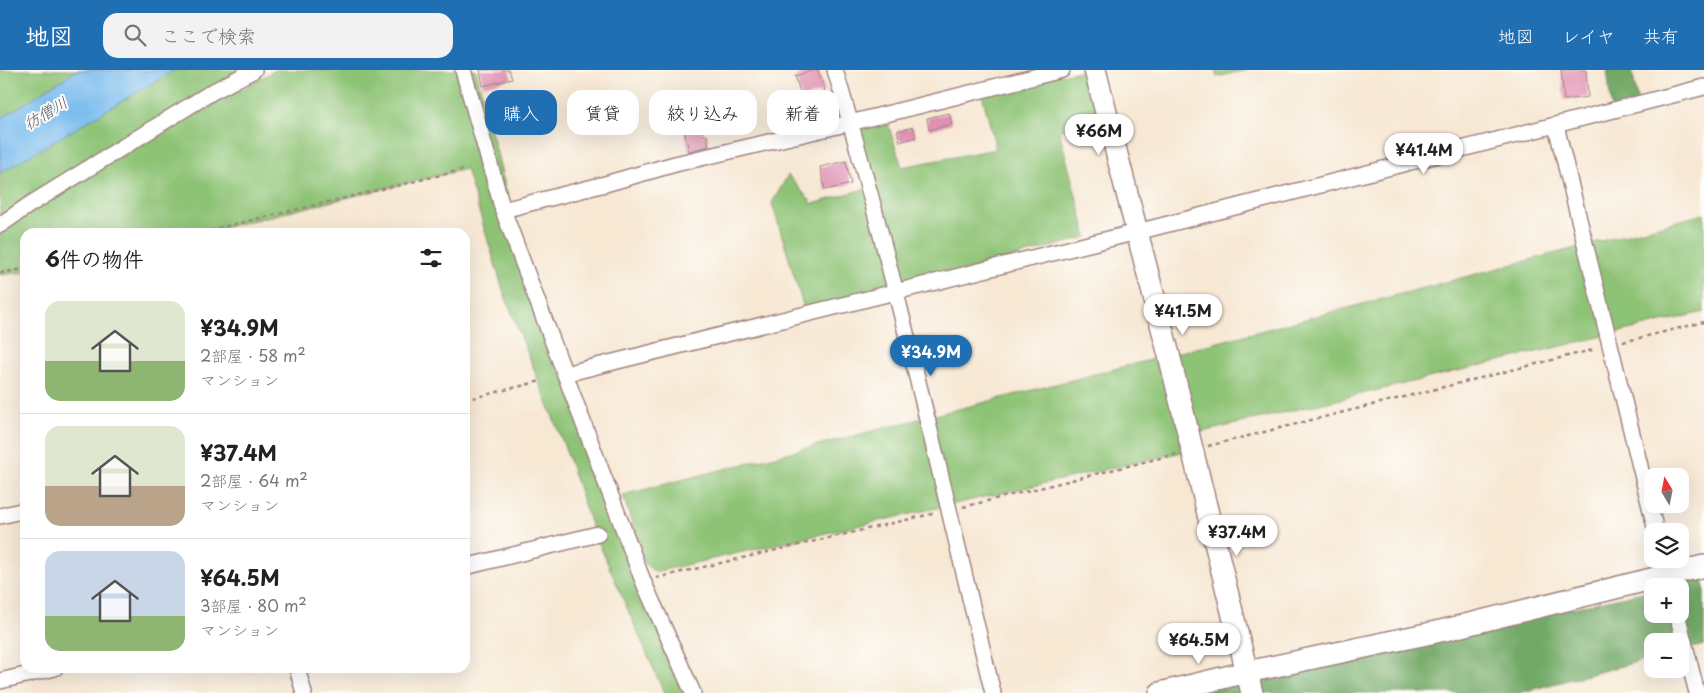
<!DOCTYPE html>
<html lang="ja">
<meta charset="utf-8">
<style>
:root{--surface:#fff;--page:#f2f2f2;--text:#222;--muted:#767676;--line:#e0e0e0;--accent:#1f6fb2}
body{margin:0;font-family:"Playpen Sans","Klee One",sans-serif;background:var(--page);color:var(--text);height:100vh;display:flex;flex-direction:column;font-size:19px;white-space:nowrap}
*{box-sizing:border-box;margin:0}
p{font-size:16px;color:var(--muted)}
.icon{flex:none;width:28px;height:28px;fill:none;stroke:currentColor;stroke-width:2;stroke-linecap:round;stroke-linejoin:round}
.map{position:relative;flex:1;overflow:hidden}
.details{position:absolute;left:20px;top:158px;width:450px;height:445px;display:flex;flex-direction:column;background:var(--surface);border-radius:15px;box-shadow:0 5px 20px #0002}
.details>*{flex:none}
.guide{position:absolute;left:485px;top:20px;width:475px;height:45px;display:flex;gap:10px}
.needle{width:32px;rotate:350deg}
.fabs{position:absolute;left:1644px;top:398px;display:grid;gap:10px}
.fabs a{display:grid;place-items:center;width:45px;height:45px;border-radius:10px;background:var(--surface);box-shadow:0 5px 20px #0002;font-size:25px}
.price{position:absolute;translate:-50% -42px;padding:0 11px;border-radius:18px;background:#fff;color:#222;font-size:16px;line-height:32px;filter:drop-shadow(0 1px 2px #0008)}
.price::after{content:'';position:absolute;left:50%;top:30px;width:15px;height:11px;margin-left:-8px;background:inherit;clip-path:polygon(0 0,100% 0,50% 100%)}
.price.selected{background:var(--accent);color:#fff}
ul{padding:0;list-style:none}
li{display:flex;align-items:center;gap:15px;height:125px;padding:0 25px}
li+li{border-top:1px solid var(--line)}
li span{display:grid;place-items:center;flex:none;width:140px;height:100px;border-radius:15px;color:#555}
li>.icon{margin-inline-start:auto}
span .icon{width:60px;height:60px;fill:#fffc;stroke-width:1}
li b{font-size:21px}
h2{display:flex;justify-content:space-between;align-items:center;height:60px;padding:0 25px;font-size:21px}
.tag{padding:0 18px;border-radius:15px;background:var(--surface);box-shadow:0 5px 20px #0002;font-size:18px;line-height:45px}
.tag.selected{background:var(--accent);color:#fff}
header{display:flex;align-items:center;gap:30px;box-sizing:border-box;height:70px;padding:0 25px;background:var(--accent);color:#fff}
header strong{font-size:24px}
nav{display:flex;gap:28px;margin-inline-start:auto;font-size:18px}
.search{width:350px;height:45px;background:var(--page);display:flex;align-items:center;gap:12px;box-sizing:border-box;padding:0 18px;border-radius:15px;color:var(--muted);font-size:19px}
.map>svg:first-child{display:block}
</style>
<header>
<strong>地図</strong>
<div class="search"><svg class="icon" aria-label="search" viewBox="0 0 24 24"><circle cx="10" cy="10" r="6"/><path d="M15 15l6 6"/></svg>ここで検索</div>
<nav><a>地図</a><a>レイヤ</a><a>共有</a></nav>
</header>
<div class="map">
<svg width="1704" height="623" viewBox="0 0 1704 623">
<rect width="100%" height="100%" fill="#fdfcf7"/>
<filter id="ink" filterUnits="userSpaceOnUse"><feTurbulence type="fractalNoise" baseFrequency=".02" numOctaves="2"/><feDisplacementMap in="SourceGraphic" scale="10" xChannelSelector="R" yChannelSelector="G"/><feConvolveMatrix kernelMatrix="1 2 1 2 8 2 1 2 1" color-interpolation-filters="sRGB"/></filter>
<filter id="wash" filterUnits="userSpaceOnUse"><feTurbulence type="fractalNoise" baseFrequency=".0096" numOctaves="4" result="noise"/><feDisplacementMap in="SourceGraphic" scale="20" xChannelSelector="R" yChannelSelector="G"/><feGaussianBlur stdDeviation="1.12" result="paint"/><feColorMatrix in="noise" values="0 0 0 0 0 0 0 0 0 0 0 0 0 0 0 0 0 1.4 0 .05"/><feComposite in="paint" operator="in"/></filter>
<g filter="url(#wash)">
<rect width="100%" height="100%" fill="#f7e8d4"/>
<!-- green -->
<g fill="#8dc375" stroke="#6c7150">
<path d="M0,0H256L185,44L241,20L275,0H476L529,211L606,415L612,459L692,623H664L591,455L565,378L504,223L466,99L205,162H25V202L0,205Z"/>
<path d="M1215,0H1247L1217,7Z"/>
<path d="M1081,1L1106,43L1059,61L1087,167L806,245L772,133L788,105L813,134L867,118L873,102L850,53L887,51L902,97L996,79L981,20Z"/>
<path d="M1704,144V242L1194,364L1191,380L655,502L645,494L623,425L1169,285Z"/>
</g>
<!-- forest -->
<g fill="#72a966" stroke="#5e6448">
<path d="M1607,0H1632L1638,34L1612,41Z"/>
<path d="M1704,508V575L1680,581V571H1652V588L1519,623H1196L1652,520V544H1680V516H1670Z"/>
</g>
<!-- water -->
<path fill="#79bcef" stroke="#626e8d" d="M77,0H175L0,103V49Z"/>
<g id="blocks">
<!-- building -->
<g fill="#e091b3">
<path d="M480,0H509L512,9L483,16Z"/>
<path d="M814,0H818L825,21L802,28L795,6Z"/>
<path d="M1561,0H1586L1588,27L1564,30Z"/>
<path d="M697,41L703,65H707L709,76L689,81L684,60L677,61L673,47Z"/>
<path d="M949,43L952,54L929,60L927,48Z"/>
<path d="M913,57L916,67L900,72L897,61Z"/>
<path d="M846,91L851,114L825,120L820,97Z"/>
</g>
</g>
</g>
<g filter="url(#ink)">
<use href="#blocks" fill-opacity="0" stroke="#a08480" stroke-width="1"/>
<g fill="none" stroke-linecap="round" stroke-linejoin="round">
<defs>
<g id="street">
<path d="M463,0L503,140L643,511L693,623"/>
<path d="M835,0C896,205 942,415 993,623"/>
<path d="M1556,56L1656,461"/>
<path d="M503,140L605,114L675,94L850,53L1062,0"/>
<path d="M0,155L29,135L212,22L254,0"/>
<path d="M565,304L1137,162L1704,17"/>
<path d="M0,446L25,440"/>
<path d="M1663,489L1670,516"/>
<path d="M465,497L598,464"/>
<path d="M1677,544L1697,623"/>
<path d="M297,598L304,623"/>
<path d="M0,611L55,598"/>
</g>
<g id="secondary">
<path d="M1095,0L1169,285L1252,623"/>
<path d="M1160,623L1247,602L1445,560L1704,496"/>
</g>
</defs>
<!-- street casing -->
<use href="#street" stroke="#a08480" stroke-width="18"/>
<!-- secondary casing -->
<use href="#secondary" stroke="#a08480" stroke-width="24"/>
<!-- path -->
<g stroke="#a08480" stroke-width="2.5" stroke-dasharray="4 4" stroke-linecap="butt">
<path d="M202,162L466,99"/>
<path d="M0,203L17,200H25"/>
<path d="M1623,272L1704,252"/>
<path d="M465,330L541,311"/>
<path d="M1208,376L1596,279"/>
<path d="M963,437L1176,384"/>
<path d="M656,508L936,443"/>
</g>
<!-- street -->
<use href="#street" stroke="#fff" stroke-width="15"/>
<!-- secondary -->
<use href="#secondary" stroke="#fff" stroke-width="21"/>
</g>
</g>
<g text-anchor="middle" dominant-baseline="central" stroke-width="4" stroke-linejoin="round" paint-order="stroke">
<!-- water labels -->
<g font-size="16" font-style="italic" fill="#5a5670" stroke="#fdfcf7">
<text transform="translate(45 42) rotate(-31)">彷僧川</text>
</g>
</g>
</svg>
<div class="fabs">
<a><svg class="needle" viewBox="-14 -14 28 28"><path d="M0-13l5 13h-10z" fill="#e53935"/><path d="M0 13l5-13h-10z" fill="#767676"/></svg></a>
<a><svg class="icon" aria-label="layers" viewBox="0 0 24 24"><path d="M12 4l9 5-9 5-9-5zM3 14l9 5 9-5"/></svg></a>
<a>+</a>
<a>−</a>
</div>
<b class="price" style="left:1099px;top:86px">¥66M</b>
<b class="price" style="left:1424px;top:105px">¥41.4M</b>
<b class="price" style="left:1183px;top:266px">¥41.5M</b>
<b class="price selected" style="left:931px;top:307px">¥34.9M</b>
<b class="price" style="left:1237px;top:487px">¥37.4M</b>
<b class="price" style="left:1199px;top:595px">¥64.5M</b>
<div class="guide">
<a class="tag selected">購入</a>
<a class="tag">賃貸</a>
<a class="tag">絞り込み</a>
<a class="tag">新着</a>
</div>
<section class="details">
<h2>6件の物件<svg class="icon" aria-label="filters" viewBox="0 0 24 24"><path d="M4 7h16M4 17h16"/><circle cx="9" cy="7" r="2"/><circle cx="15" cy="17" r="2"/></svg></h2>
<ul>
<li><span style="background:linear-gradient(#dfe7d0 60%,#8fb573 0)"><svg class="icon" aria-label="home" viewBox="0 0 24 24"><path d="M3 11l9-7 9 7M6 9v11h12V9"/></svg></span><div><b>¥34.9M</b><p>2部屋 · 58 m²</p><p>マンション</p></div></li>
<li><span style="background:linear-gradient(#dfe7d0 60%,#b9a48a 0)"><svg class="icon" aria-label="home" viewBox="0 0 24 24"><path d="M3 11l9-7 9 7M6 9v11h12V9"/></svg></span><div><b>¥37.4M</b><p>2部屋 · 64 m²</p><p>マンション</p></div></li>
<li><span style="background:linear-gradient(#c9d6e8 65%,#8fb573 0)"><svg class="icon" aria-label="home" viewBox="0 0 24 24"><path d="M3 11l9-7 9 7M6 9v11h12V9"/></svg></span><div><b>¥64.5M</b><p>3部屋 · 80 m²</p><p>マンション</p></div></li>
</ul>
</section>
</div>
